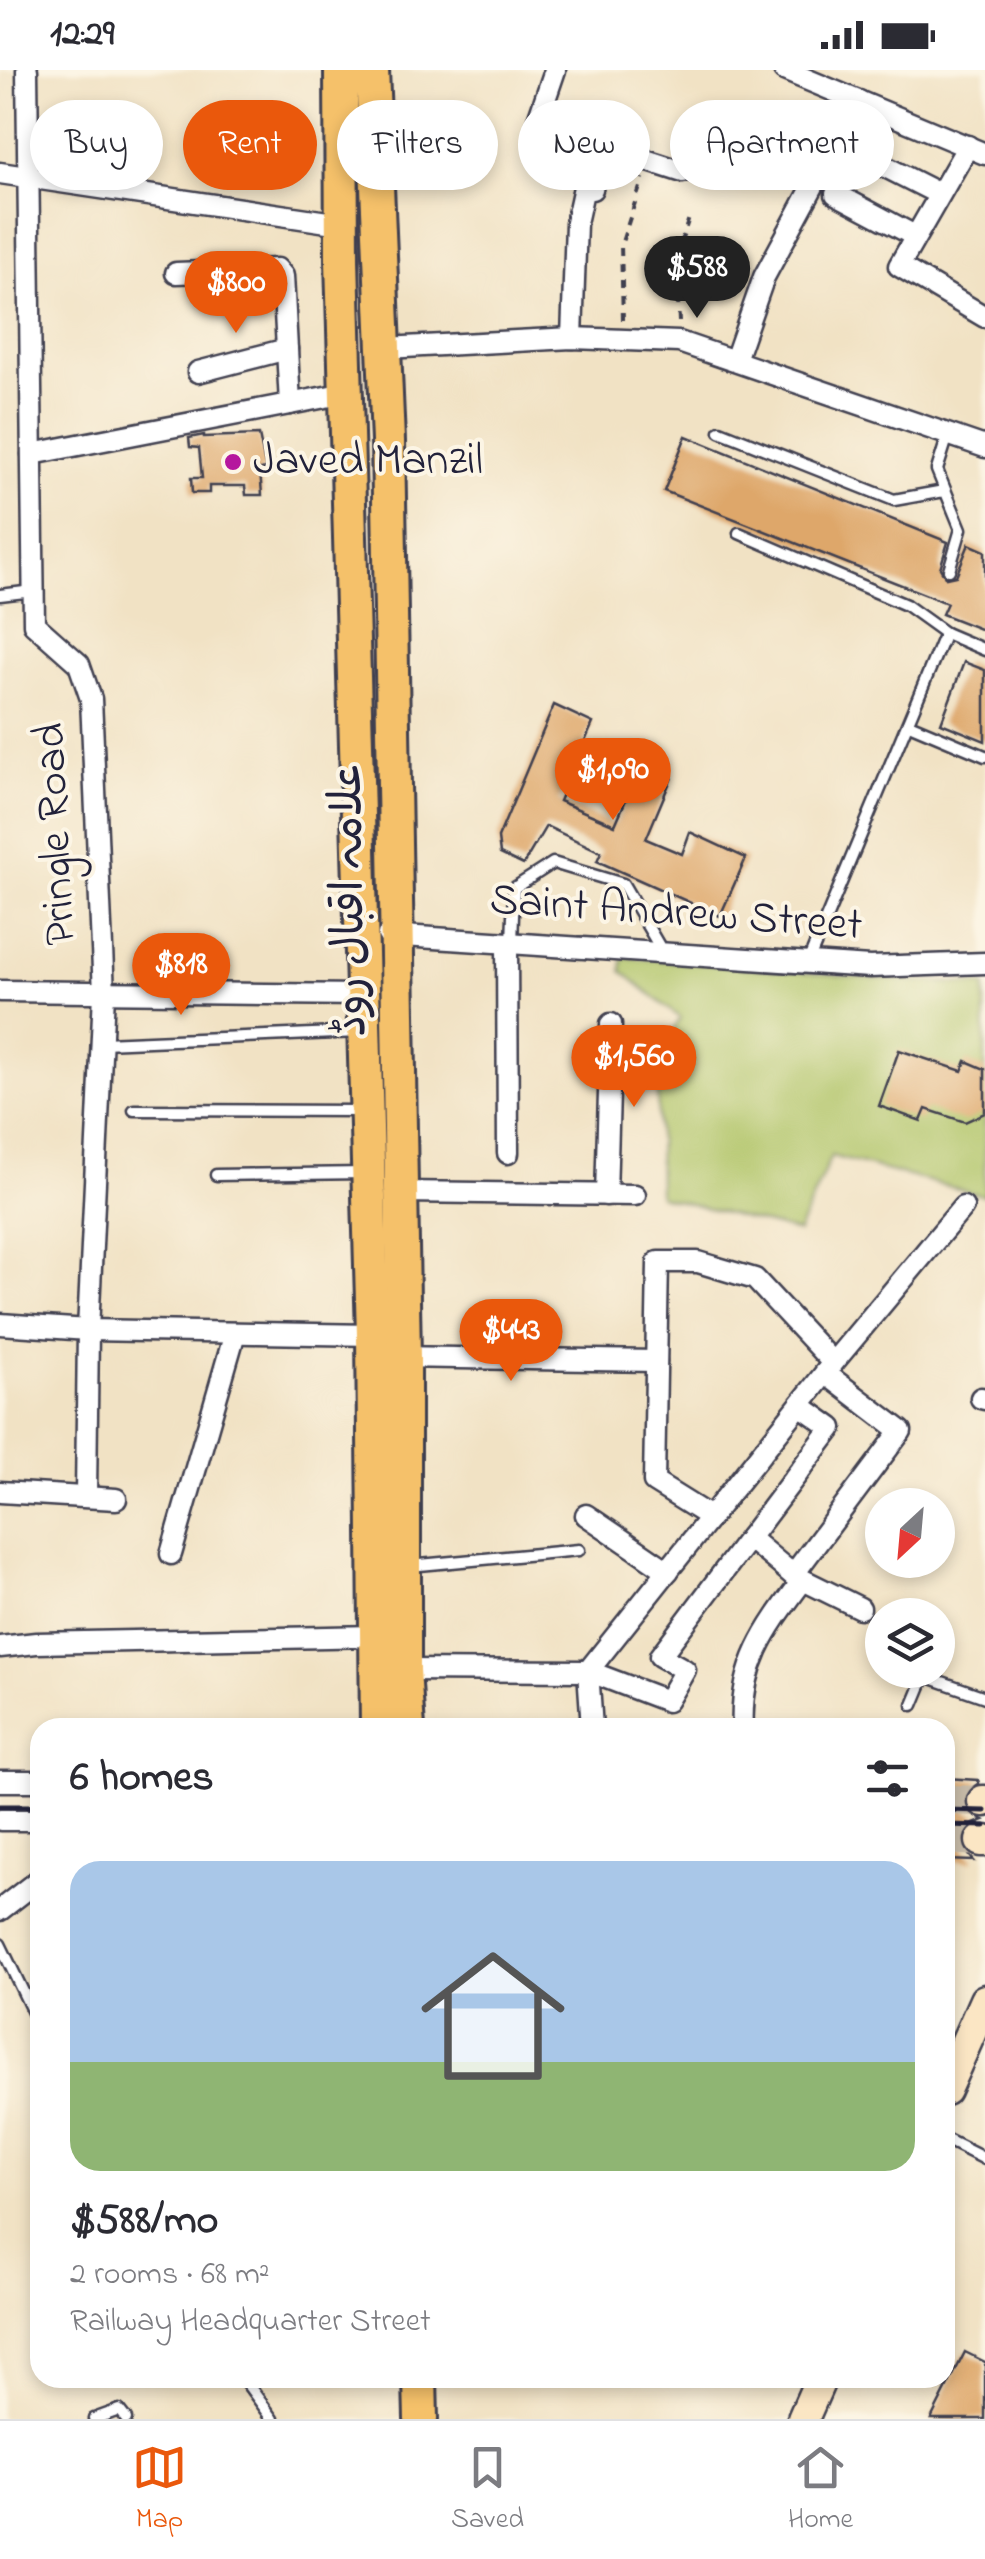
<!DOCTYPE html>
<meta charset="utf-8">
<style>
:root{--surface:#fff;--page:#f7f7f7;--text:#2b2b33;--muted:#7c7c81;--line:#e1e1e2;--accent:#ea580c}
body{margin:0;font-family:"Indie Flower","Playpen Sans Arabic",sans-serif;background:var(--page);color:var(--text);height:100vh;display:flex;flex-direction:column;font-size:38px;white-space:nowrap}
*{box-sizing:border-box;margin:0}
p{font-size:32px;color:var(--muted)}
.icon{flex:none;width:55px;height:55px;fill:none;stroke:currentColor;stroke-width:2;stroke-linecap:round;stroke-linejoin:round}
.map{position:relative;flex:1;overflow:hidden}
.details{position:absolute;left:30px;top:1648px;width:925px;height:670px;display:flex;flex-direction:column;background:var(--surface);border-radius:30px;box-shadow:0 5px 15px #0003}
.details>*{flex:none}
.guide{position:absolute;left:30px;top:30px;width:925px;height:90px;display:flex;gap:20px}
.needle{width:65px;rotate:206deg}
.controls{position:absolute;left:865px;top:1418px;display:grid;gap:20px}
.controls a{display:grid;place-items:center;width:90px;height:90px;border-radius:50%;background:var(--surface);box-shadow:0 5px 15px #0003;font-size:50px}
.price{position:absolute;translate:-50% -85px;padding:0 22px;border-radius:35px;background:var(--accent);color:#fff;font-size:32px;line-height:65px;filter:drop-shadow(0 2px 5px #0008)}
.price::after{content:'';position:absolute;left:50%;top:60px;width:30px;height:22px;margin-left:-15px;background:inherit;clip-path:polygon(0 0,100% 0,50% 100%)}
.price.current{background:#222;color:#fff}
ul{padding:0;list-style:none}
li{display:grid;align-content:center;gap:20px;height:530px;padding:0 40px}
li span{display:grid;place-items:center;height:310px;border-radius:30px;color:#555}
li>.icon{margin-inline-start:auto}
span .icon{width:180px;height:180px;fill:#fffc;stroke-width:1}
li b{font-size:42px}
h2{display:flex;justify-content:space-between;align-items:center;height:120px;padding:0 40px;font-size:42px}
.tag{padding:0 35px;border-radius:45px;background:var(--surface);box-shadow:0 5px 15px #0003;font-size:35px;line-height:90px}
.tag.current{background:var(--accent);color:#fff}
.status{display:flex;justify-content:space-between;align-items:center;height:70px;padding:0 50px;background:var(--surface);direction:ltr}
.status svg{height:28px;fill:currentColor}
.dock{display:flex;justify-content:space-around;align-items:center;height:140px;border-top:2px solid var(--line);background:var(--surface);font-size:28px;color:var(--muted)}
.dock a{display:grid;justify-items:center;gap:5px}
.dock .current{color:var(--accent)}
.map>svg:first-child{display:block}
</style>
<div class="status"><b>12:29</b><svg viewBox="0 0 49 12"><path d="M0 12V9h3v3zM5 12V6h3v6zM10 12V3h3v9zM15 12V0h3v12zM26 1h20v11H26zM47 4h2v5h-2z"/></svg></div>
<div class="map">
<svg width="985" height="2349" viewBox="0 0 985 2349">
<rect width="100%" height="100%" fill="#fcf5e5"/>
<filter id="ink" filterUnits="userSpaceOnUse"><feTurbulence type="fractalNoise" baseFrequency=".01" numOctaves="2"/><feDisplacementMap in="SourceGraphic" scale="20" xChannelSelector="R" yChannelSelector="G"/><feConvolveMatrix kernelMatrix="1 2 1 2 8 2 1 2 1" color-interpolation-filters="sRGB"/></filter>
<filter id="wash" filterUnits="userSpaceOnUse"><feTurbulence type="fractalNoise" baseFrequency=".0048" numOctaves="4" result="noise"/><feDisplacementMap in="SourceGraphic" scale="40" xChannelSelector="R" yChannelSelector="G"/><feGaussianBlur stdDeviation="2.25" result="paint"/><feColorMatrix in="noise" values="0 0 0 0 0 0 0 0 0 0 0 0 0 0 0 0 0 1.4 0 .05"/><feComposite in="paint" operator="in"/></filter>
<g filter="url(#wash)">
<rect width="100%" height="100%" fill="#f1e2c4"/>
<!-- green -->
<path fill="#b1c569" stroke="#6a7452" stroke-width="2.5" d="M623,887L870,908L985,915V1126L831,1086L798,1162L659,1126L657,992L680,948L622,901Z"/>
<g id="blocks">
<!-- building -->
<g fill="#dea76b">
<path d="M204,365V367L259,365L266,399L260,400L262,425H246L245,416H209V423H192L191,408H202L199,378L190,377L189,368Z"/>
<path d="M686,366L948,472L940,498L946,508L956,506L969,474L985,481V561L942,544L947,533L664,421Z"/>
<path d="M964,592L985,600V671L941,653Z"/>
<path d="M554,635L593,653L559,731L615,755L642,693L672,707L646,769L682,784L690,762L746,788L720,846L597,791L601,782L546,756L523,795L500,784L498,768Z"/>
<path d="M899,980L962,1001L966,991L985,999V1043L965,1052L926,1039L921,1051L879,1036Z"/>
<path d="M945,1708L978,1710L979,1713L967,1721L964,1730L967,1741L984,1750L971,1755L962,1770L964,1779L974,1791L945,1790Z"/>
<path d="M965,2282L985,2292V2349H931Z"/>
</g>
</g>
</g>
<g filter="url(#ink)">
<use href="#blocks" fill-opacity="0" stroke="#413f50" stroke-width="2.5"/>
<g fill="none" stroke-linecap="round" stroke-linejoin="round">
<!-- secondary-tunnel -->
<g stroke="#c8bca9" stroke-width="30" stroke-dasharray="30 15" stroke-linecap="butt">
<path d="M945,1730L983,1731"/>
<path d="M945,1769L981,1771"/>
</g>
<defs>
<g id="service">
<path d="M720,361L894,430L944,421"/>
<path d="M948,365L937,400L961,459L949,500"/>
<path d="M739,463L906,535L945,563L985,580"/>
<path d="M0,525L33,521"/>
<path d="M909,654L985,686"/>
<path d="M512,873L514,818L553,793L623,814L662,881"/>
<path d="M808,892L945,563"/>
<path d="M103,973L359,962"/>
<path d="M134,1040L363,1041"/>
<path d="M216,1105L365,1103"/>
<path d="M409,1496L579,1480"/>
<path d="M938,1573L940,1567"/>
<path d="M928,1600L925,1606L985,1627"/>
<path d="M913,1635L925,1606"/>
<path d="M0,1874L40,1957"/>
<path d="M945,2069L985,2089"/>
<path d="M243,2308L273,2349"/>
<path d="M94,2349L119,2340L126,2349"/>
</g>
<g id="minor">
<path d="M27,0L34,554L79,594L91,629L104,923L88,1260L86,1426"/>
<path d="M555,0L538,50L602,76L683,102"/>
<path d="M784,0L985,84"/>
<path d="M968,76L899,196L985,247"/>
<path d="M858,83L939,124"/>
<path d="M0,103L341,154"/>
<path d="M836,124L915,166"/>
<path d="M176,203L277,199L283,206L290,334"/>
<path d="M572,268L576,153L584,117L592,119L602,76"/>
<path d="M386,278L572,268L679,272L985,377"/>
<path d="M735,290L764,207L859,31"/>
<path d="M198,302L287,279"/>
<path d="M32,384L346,323"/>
<path d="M388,865L870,897L985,893"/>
<path d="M507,873L508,1083"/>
<path d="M0,921L363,925"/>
<path d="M401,1122L635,1125"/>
<path d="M606,1125L611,954"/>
<path d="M0,1254L88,1260L373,1265"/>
<path d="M395,1287L656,1291"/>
<path d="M981,1328L985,1329"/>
<path d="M0,1422L116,1429"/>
<path d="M586,1445L668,1501"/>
<path d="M710,1447L654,1412L658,1192H698L755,1209L833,1293"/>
<path d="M749,1468L793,1505L860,1538"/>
<path d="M171,1484L235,1263"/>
<path d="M793,1505L901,1361L825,1303"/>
<path d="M0,1577L36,1573L375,1566"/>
<path d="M404,1600L588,1601L667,1631L685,1600L660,1586L832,1358L800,1335"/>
<path d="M592,1658L588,1601L833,1293L963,1137"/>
<path d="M743,1658C739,1594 768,1557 803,1510"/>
<path d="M0,1711H40"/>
<path d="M0,1750H40"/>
<path d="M0,1840L40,1809"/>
</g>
<g id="secondary">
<path d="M983,1731H985"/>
<path d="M981,1771H985"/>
<path d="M945,2020L985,1930"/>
<path d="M803,2349L821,2308"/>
</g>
<g id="primary">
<path d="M341,0L342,190L373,1265L377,1658"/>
<path d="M372,0L388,371L404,1288V1600L408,1658"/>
<path d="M420,2308L421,2349"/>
</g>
</defs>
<!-- service casing -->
<use href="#service" stroke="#413f50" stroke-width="15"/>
<!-- minor casing -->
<use href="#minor" stroke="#413f50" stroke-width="25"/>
<!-- secondary casing -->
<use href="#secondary" stroke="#413f50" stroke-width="35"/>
<!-- primary casing -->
<use href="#primary" stroke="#413f50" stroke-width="38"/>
<!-- path -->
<g stroke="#413f50" stroke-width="4" stroke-dasharray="8 8" stroke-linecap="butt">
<path d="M623,250L621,175L643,108"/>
<path d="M679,252L676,187L690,145"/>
<path d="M945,1801L948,1769"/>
</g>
<!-- service -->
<use href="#service" stroke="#fff" stroke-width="10"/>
<!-- minor -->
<use href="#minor" stroke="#fff" stroke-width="20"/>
<!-- secondary -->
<use href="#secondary" stroke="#fbe6c4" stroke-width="30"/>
<!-- primary -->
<use href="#primary" stroke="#f5c16b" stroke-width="32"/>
<!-- rail -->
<g stroke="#22223b" stroke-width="5">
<path d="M0,1736H40"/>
<path d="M945,1740L985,1741"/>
<path d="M945,1755L985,1756"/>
</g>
</g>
</g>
<!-- markers -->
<circle fill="#b5179e" stroke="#fcf5e5" stroke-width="4" cx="233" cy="392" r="10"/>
<g text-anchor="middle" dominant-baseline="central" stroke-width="8" stroke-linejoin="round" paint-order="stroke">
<!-- poi labels -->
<g font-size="45" fill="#22223b" stroke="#fcf5e5" text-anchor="start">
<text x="253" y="392">Javed Manzil</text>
</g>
<!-- street labels -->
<g font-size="45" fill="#22223b" stroke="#fcf5e5">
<text transform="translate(57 764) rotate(-93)">Pringle Road</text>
<text transform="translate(351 829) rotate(-91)">علامہ اقبال روڈ</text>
<text transform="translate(676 844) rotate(4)">Saint Andrew Street</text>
</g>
</g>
</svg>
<div class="controls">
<a><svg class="needle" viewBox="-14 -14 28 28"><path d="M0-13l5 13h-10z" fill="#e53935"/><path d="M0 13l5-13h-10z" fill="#7c7c81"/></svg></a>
<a><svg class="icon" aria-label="layers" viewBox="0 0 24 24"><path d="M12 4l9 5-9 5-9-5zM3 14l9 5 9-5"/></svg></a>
</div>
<b class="price current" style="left:697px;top:251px">$588</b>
<b class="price" style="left:236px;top:266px">$800</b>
<b class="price" style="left:613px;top:753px">$1,090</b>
<b class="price" style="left:181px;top:948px">$818</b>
<b class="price" style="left:634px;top:1040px">$1,560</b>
<b class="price" style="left:511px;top:1314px">$443</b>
<div class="guide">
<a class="tag">Buy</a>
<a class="tag current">Rent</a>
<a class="tag">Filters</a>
<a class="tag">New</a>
<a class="tag">Apartment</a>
</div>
<section class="details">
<h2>6 homes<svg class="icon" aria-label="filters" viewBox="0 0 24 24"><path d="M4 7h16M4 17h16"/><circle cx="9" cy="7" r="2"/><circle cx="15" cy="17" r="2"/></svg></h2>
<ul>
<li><span style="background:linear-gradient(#a9c7e8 65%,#8fb573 0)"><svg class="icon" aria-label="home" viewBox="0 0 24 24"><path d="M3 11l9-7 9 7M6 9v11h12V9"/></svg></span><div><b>$588/mo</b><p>2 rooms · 68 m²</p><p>Railway Headquarter Street</p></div></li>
</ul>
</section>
</div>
<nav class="dock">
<a class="current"><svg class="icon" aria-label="map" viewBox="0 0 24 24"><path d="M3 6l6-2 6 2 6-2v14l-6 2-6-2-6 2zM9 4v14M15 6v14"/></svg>Map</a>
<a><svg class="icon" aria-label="saved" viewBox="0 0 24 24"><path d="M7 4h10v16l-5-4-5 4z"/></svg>Saved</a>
<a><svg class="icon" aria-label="home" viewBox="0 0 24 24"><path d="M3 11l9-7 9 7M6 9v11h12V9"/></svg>Home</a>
</nav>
